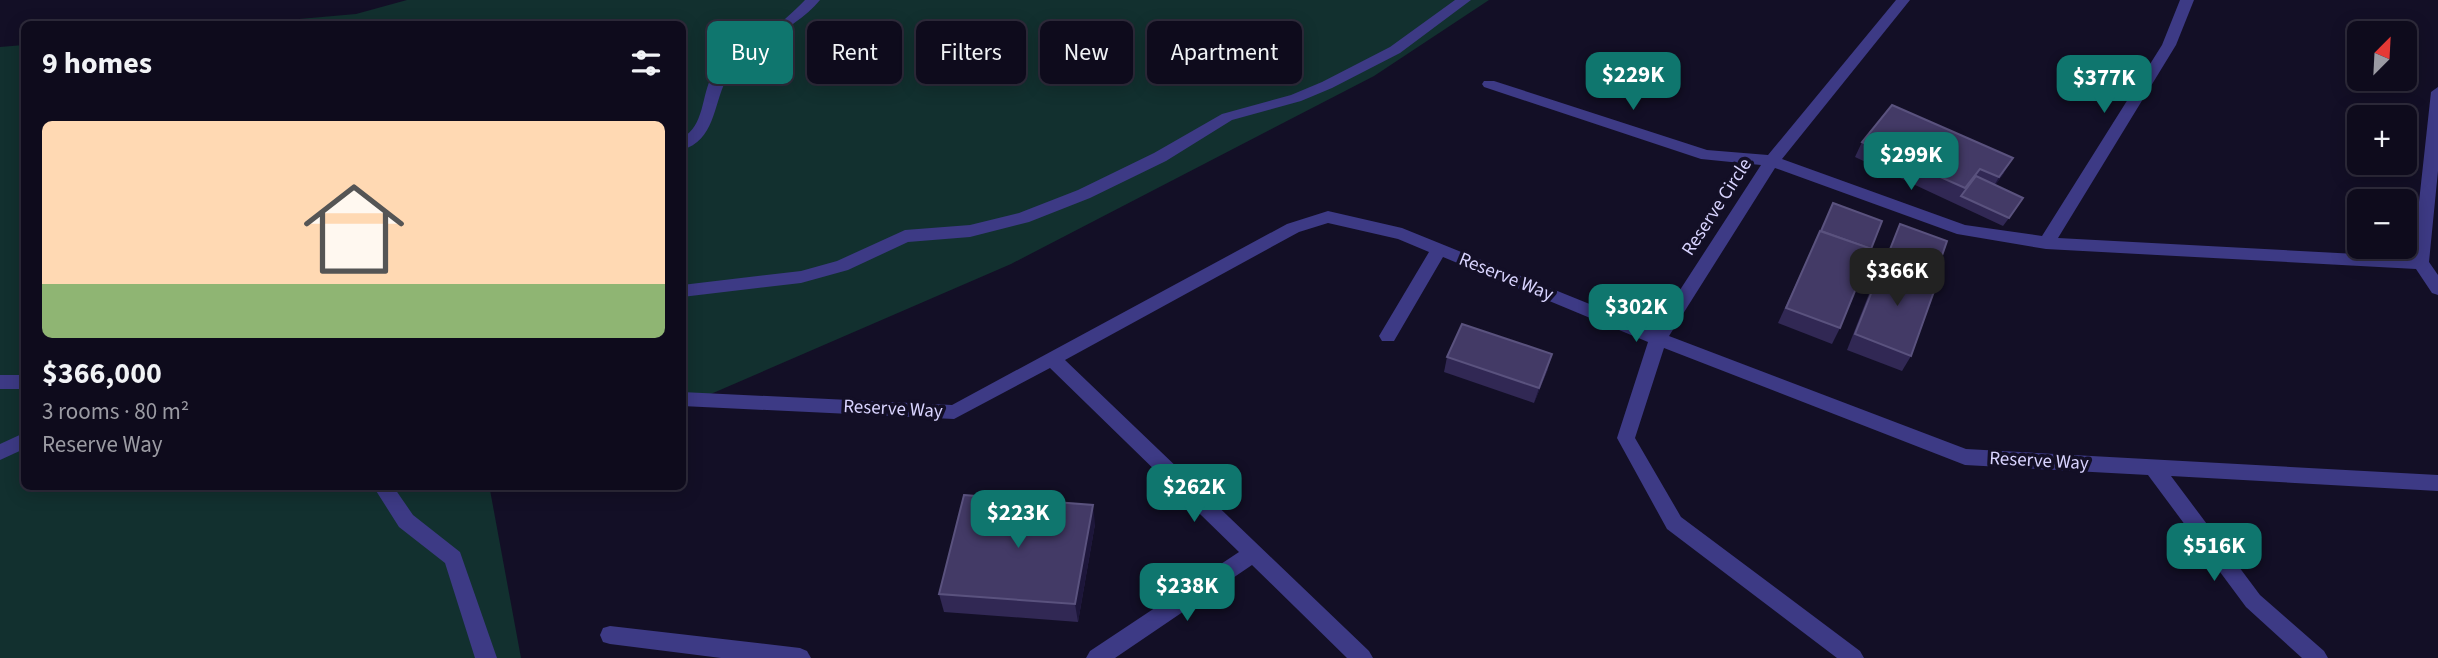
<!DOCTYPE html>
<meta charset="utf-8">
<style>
:root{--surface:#0e0b1c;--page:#1c1929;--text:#f1f3f6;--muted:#9b9ba3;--line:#2e2b3b;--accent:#0f766e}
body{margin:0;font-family:"Source Sans 3",sans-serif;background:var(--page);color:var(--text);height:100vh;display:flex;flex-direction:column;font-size:26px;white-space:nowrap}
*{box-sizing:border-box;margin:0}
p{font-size:23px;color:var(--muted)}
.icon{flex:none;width:38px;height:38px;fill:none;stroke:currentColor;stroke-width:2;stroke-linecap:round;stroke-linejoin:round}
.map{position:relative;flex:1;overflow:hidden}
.details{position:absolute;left:21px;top:21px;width:665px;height:469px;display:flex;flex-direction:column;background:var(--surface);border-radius:10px;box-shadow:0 4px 18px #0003,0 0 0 2px var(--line)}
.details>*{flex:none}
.top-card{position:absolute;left:707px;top:21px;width:665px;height:63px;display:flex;gap:14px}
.needle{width:46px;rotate:24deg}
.controls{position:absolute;left:2347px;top:21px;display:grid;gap:14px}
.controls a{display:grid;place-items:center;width:70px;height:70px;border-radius:10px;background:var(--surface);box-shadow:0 4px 18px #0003,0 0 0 2px var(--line);font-size:35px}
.price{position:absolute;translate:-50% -60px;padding:0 16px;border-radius:14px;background:var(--accent);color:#fff;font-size:23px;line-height:46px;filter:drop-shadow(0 2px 4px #0008)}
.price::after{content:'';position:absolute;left:50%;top:42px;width:21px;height:16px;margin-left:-10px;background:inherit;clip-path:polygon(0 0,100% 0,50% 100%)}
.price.active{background:#222;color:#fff}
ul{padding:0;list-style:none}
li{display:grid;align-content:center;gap:14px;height:371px;padding:0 21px}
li+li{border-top:2px solid var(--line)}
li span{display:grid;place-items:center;height:217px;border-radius:10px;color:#555}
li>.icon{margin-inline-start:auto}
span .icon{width:126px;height:126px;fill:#fffc;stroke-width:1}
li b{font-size:30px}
h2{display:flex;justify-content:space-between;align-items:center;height:84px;padding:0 21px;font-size:30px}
.tag{padding:0 24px;border-radius:10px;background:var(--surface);box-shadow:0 4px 18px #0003,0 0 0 2px var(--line);font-size:24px;line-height:63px}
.tag.active{background:var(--accent);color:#fff}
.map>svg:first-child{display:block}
</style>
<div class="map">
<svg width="2438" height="658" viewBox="0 0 2438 658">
<rect width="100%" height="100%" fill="#130f26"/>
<!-- green -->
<g fill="#12302f">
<path d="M407,0H1489L1374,76L1011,264L683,406L682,24H242L356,14Z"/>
<path d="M24,45V486L497,487L490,490L521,658H0V47Z"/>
</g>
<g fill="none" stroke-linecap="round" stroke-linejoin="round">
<!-- minor -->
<g fill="#3d3a85" fill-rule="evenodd">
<path d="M805,0H820C797,29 739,52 726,80C713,106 715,140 682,150V138C705,125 701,96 712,76C728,48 762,37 785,19C792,13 799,6 805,0Z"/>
<path d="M1455,0H1471L1400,53L1332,88L1301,101L1232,120L1166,161L1090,198L1029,222L970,237L908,242L848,270L801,283L682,297V285L801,271L837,261L905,230L970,225L1019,213L1078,190L1154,153L1222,114L1291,95L1322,82L1390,47Z"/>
<path d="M1896,0H1910L1782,159L1965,225L2042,236L2162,45L2180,0H2194L2176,45L2058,238L2413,257L2431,92L2438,87V171L2429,262L2438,275V295L2432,293L2416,269L2046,249L1957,234L1775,168L1669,336L1966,449L2438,475V491L2171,476L2260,595L2324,651L2328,658H2302L2246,607L2148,475L1965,465L1664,348L1635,438L1681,517L1860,651L1864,658H1837L1667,529L1617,438L1648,342L1443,257L1394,341H1382L1379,336L1429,252L1398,239L1328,223L1299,232L1065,360L1369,651L1373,658H1347L1252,565L1115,658H1086L1090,651L1239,552L1050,368L954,419L682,406V392L952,405L1287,224L1328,211L1402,228L1654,330L1761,165L1701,159L1484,87L1482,84L1484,81H1494L1707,150L1768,155Z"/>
<rect x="0" y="375" width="24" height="14"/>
<path d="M24,433V449L0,460V444Z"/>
<path d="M373,486H393L413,515L460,552L497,658H475L445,563L399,527Z"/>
<path d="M610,626L800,648L807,651L811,658H721L610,644L603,642L600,635L603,628Z"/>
</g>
</g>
<!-- wall -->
<g fill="#312854">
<path d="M1862,142L2004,173L1995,185L2018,206L2003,226L1855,157Z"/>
<path d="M1900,224L1937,270L1932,278L1885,260Z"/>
<path d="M1820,231L1871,249L1840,328L1832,344L1778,323Z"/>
<path d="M1884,261L1911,356L1902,371L1847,350L1876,276Z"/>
<path d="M1447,357L1548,369L1534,403L1444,372Z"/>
<path d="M1095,524L1078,622L944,612L939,594Z"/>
</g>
<!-- shaded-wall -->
<g fill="#1d163a">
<path d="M2013,158L2004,173L1990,193L1999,177Z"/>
<path d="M1552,354L1548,369L1534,403L1539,388Z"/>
<path d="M1093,505L1095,524L1078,622L1075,604Z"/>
</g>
<!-- building -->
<g fill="#433a66" stroke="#5a527e" stroke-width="2">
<path d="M1892,105L2013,158L1999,177L1980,169L1965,188L1862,142Z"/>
<path d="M1976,176L2023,198L2009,218L1961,196Z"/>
<path d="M1833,203L1882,221L1871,249L1821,231Z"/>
<path d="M1900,224L1947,241L1937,270L1889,252Z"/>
<path d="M1820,231L1872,249L1840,328L1786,308Z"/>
<path d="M1884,261L1938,280L1911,356L1855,334Z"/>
<path d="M1462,324L1552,354L1539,388L1447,357Z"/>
<path d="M964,495L1093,505L1075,604L939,594Z"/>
</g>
<g text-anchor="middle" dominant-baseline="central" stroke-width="7" stroke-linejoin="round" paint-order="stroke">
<!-- street labels -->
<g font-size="19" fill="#d9d4ff" stroke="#130f26">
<text transform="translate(1717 207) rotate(-57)">Reserve Circle</text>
<text transform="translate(1506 277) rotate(22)">Reserve Way</text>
<text transform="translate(893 409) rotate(3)">Reserve Way</text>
<text transform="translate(2039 461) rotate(3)">Reserve Way</text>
</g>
</g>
</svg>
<div class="controls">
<a><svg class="needle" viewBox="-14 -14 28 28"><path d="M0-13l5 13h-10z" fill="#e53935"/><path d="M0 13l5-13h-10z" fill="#9b9ba3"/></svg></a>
<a>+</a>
<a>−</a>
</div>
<b class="price" style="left:1633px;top:112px">$229K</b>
<b class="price" style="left:2104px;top:115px">$377K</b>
<b class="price" style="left:1911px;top:192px">$299K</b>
<b class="price active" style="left:1897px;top:308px">$366K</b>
<b class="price" style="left:1636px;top:344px">$302K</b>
<b class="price" style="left:1194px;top:524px">$262K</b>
<b class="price" style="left:1018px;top:550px">$223K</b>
<b class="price" style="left:2214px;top:583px">$516K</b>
<b class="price" style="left:1187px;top:623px">$238K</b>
<div class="top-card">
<a class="tag active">Buy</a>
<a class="tag">Rent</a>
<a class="tag">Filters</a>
<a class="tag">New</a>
<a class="tag">Apartment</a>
</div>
<section class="details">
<h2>9 homes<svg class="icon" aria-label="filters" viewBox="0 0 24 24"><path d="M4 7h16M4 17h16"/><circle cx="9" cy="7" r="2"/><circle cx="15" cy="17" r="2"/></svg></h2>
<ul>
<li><span style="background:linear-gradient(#ffd9b3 75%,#8fb573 0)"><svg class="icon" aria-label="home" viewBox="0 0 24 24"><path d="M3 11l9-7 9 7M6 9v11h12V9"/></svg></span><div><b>$366,000</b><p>3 rooms · 80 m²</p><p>Reserve Way</p></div></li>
</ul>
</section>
</div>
